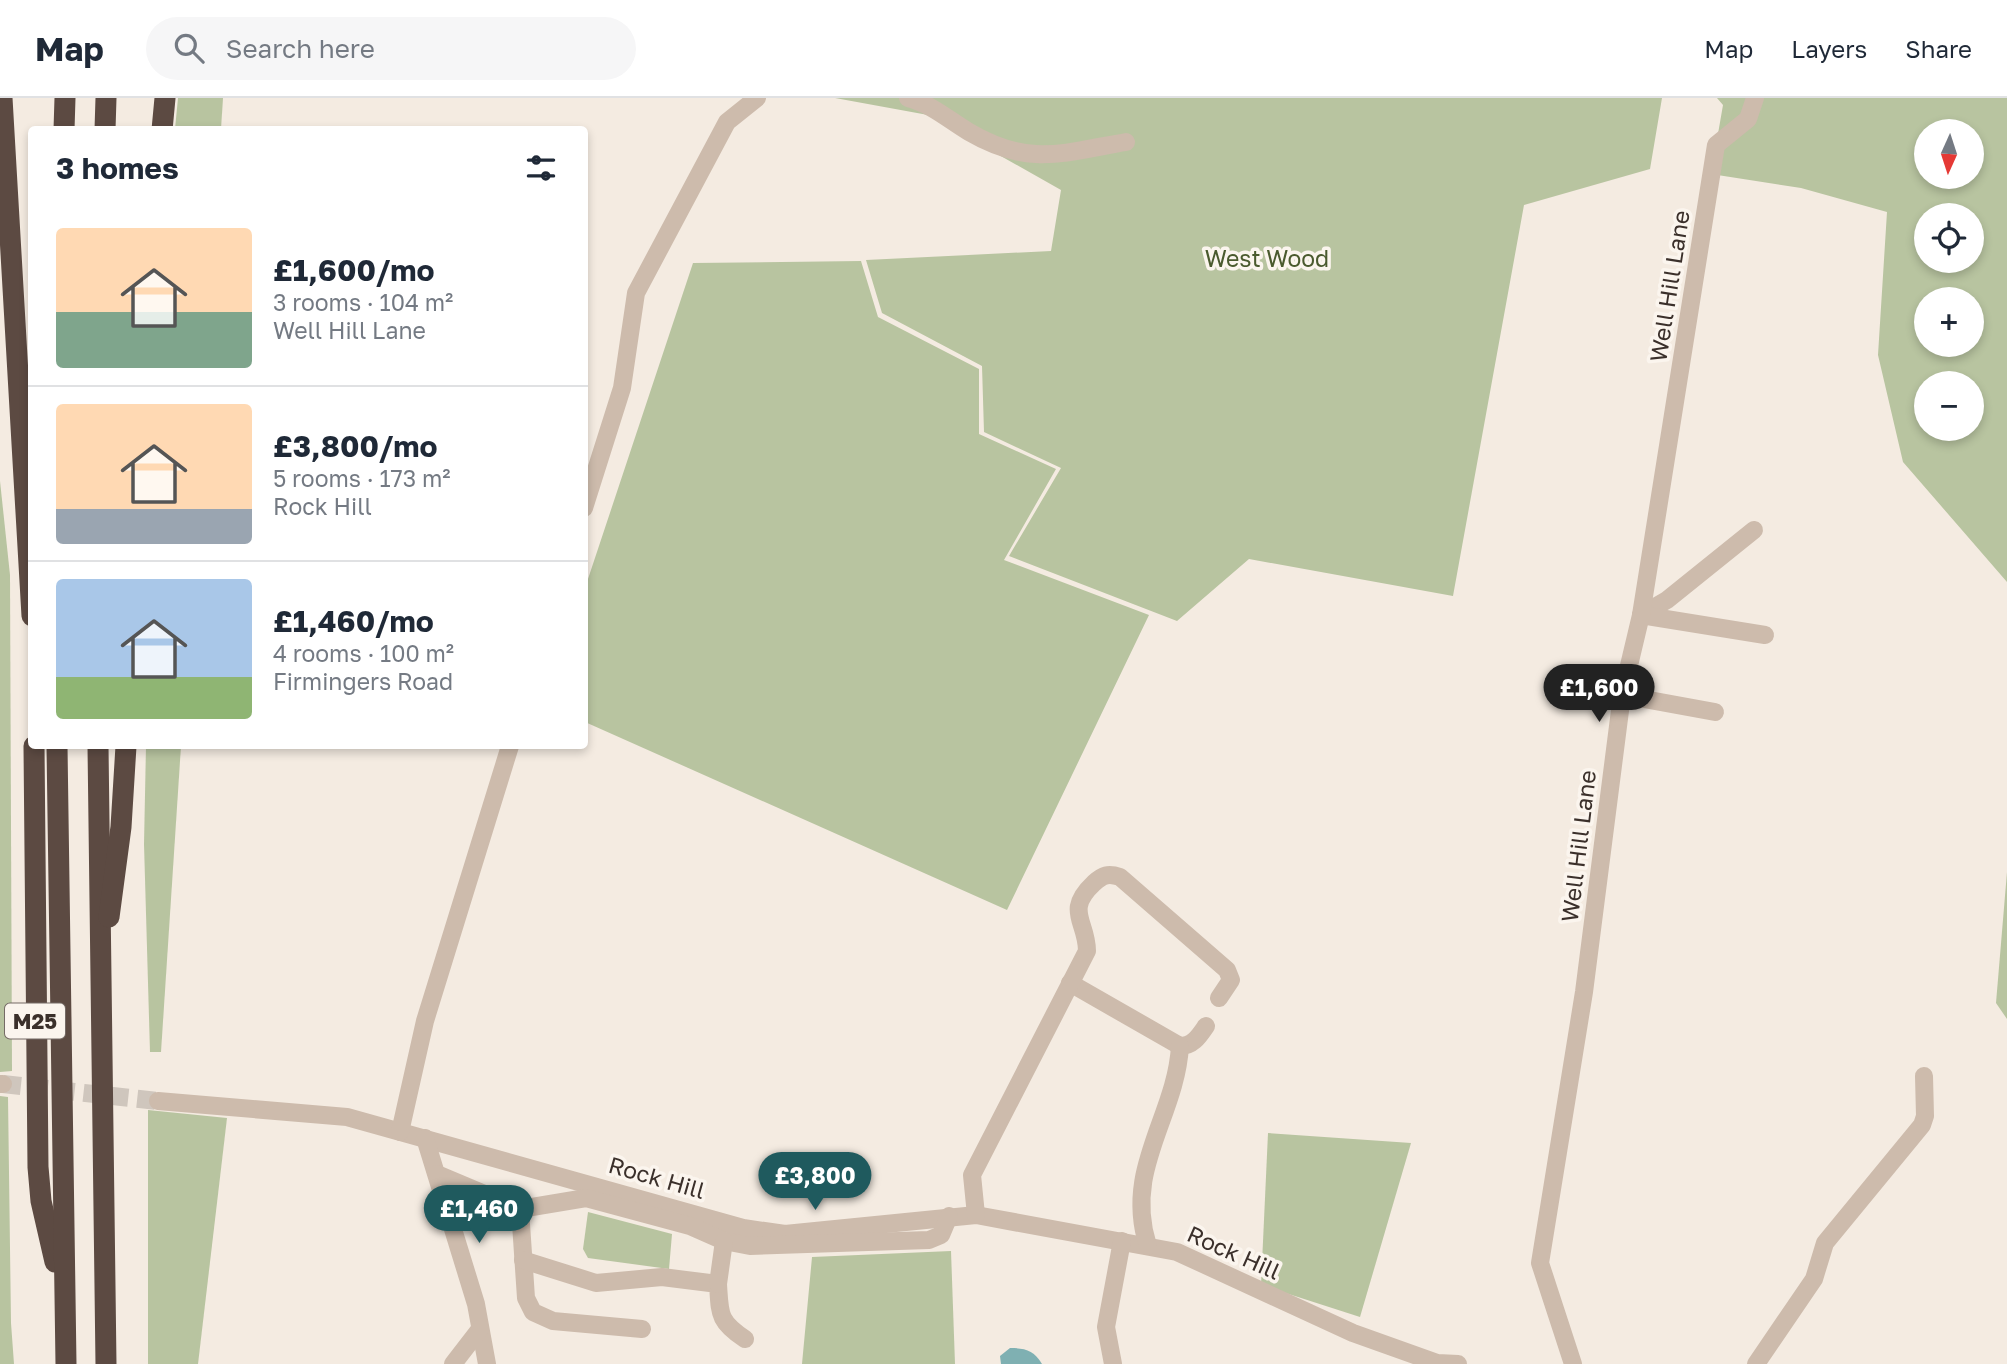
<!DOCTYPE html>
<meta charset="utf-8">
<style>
:root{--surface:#fff;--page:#f6f6f7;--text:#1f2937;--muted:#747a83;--line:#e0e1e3;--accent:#1f5a5e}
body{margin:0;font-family:"Golos Text",sans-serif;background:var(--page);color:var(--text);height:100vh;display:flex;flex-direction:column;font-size:26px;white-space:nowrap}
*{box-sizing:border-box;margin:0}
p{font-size:23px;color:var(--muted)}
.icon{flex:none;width:38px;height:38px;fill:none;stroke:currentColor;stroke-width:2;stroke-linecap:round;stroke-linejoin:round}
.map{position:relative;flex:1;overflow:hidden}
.sheet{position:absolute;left:28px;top:28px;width:560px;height:623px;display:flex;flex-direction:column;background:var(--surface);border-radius:7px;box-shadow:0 4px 10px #0003}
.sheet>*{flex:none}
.needle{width:46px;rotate:183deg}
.buttons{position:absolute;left:1914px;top:21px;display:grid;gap:14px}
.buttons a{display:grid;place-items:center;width:70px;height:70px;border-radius:50%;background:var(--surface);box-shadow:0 4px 10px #0003;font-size:35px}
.price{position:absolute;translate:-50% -60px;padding:0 16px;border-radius:24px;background:var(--accent);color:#fff;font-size:23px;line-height:46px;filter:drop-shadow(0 2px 4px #0008)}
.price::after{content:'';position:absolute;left:50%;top:42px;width:21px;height:16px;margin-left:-10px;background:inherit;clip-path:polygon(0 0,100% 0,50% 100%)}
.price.active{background:#222;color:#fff}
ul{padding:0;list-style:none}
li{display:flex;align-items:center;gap:21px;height:175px;padding:0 28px}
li+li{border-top:2px solid var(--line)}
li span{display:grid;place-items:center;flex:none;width:196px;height:140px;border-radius:7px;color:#555}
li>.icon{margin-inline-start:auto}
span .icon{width:84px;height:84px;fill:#fffc;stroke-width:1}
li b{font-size:30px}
h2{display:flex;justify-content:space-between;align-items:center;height:84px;padding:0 28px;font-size:30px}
header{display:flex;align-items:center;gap:42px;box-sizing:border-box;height:98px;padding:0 35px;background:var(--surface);border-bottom:2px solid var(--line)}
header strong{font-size:33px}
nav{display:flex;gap:38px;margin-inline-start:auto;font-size:24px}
.search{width:490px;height:63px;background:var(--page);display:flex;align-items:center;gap:18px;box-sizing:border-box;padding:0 24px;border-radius:38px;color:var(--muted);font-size:26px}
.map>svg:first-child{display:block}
</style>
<header>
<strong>Map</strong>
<div class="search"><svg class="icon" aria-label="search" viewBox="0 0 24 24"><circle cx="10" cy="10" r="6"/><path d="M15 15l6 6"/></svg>Search here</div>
<nav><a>Map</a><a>Layers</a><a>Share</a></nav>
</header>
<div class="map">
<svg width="2007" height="1266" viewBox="0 0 2007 1266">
<rect width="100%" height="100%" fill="#f4ebe1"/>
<!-- green -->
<g fill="#b8c4a0" fill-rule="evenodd">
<path d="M178,0H223L221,31H175Z"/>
<path d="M835,0H1662L1650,71L1524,107L1453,498L1249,461L1177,523L1009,458L1061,370L984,334L982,268L882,215L866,162L1051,153L1061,92L928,17Z"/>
<path d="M1717,0H2007V484L1903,364L1878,257L1887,114L1801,90L1711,76L1723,7ZM1927,33H1972V79H1927ZM1927,117H1972V163H1927ZM1927,201H1972V247H1927ZM1927,285H1972V331H1927Z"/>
<path d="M861,163L878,219L979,271V336L1056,371L1004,462L1149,517L1007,812L585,624V490L693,165Z"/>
<path d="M0,383L10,477L12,973L0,974Z"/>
<path d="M146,648H181L161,954H150L144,746Z"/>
<path d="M2007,774V921L1996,905Z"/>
<path d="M0,998L8,999L11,1225L14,1266H0Z"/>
<path d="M148,1012L227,1020L198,1266H148Z"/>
<path d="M1268,1035L1411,1045L1360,1219L1261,1187Z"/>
<path d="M588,1114L672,1136L669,1171L588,1160L583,1151Z"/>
<path d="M951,1153L955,1266H802L812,1159Z"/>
</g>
<!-- water -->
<path fill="#7fb0b2" d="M1010,1250C1025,1250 1034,1252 1042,1266H1001L1000,1258Z"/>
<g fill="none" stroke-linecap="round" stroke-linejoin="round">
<!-- minor-tunnel -->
<path stroke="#cfc6bd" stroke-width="18" stroke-dasharray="18 9" stroke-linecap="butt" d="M3,986L158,1003"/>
<!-- minor -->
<g stroke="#cdbbac" stroke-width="18">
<path d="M908,0C931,6 949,22 969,34C1029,69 1062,55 1126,44"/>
<path d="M584,410L622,290L636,195L727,24L757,0"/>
<path d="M1641,517L1667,502L1754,432"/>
<path d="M1641,517L1765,537"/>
<path d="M1622,597L1715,614"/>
<path d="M1070,885L1180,948C1193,948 1199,938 1206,928"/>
<path d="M0,986H3"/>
<path d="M158,1003L347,1019L743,1130L785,1136L976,1117L1177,1154L1353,1235L1437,1265L1458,1266"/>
<path d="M400,1034L425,923L510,648"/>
<path d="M425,1040L476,1206L487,1266"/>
<path d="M437,1076L520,1111L586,1100L690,1128L724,1143L750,1148L929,1142L941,1137L949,1118"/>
<path d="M520,1111L526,1200L533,1214L553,1223L642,1231"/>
<path d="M976,1117L972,1077L1087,853C1087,823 1064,813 1094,785C1103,777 1108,775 1120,779L1227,872L1231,882L1219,900"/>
<path d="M1148,1148C1123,1071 1176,1019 1180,948"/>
<path d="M523,1162L596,1185L662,1179L718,1186C720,1216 718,1223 745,1241"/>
<path d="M718,1186L724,1143"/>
<path d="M453,1266L480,1231"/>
<path d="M1113,1266L1106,1229L1122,1143"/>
<path d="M1573,1266L1540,1165L1584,894L1622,597L1641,517L1716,47L1748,21L1755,0"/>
<path d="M1756,1266L1814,1181L1825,1145L1922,1027L1925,1018L1924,978"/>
</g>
<!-- highway -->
<g stroke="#5c4a42" stroke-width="21">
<path d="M2,0L32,518"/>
<path d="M64,32L65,0"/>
<path d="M105,32L106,0"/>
<path d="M162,32L165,0"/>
<path d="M34,648L38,1069L41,1103L55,1164"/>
<path d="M57,648L66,1266"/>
<path d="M98,648L106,1266"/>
<path d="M109,819L121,729L126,648"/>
</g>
</g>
<g text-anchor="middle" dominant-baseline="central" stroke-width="7" stroke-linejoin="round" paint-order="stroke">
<!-- shield labels -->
<rect fill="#fbf5ee" stroke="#756b66" stroke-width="2" x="5" y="905.5" width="60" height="35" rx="5"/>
<g font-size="21" font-weight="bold" fill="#3b302b">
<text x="35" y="923">M25</text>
</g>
<!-- park labels -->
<g font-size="23" fill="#4a5a2e" stroke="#fbf5ee">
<text x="1267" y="160">West Wood</text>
</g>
<!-- street labels -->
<g font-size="23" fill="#3b302b" stroke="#fbf5ee">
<text transform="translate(1669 188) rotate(-81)">Well Hill Lane</text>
<text transform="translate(1578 748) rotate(-83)">Well Hill Lane</text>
<text transform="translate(657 1079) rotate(16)">Rock Hill</text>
<text transform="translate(1234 1154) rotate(24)">Rock Hill</text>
</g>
</g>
</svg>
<div class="buttons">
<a><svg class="needle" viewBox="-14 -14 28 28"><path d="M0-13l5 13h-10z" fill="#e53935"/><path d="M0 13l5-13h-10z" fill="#747a83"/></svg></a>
<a><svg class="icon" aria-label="locate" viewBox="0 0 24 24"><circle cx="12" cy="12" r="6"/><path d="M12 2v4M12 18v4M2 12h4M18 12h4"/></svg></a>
<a>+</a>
<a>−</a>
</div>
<b class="price active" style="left:1599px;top:626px">£1,600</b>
<b class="price" style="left:815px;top:1114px">£3,800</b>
<b class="price" style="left:479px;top:1147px">£1,460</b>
<section class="sheet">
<h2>3 homes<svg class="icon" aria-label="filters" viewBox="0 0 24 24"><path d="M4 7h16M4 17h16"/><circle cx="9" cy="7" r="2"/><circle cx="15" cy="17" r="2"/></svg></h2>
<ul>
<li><span style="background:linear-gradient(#ffd9b3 60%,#7fa58c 0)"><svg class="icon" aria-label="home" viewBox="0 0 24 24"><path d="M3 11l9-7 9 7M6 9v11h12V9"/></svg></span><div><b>£1,600/mo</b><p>3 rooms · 104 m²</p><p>Well Hill Lane</p></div></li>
<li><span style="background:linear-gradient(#ffd9b3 75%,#9aa5b1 0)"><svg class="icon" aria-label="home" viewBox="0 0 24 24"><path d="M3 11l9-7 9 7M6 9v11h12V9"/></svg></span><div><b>£3,800/mo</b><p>5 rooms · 173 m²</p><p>Rock Hill</p></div></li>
<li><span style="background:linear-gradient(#a9c7e8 70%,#8fb573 0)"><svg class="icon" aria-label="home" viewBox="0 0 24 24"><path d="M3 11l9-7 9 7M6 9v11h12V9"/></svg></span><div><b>£1,460/mo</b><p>4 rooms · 100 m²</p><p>Firmingers Road</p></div></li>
</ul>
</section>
</div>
